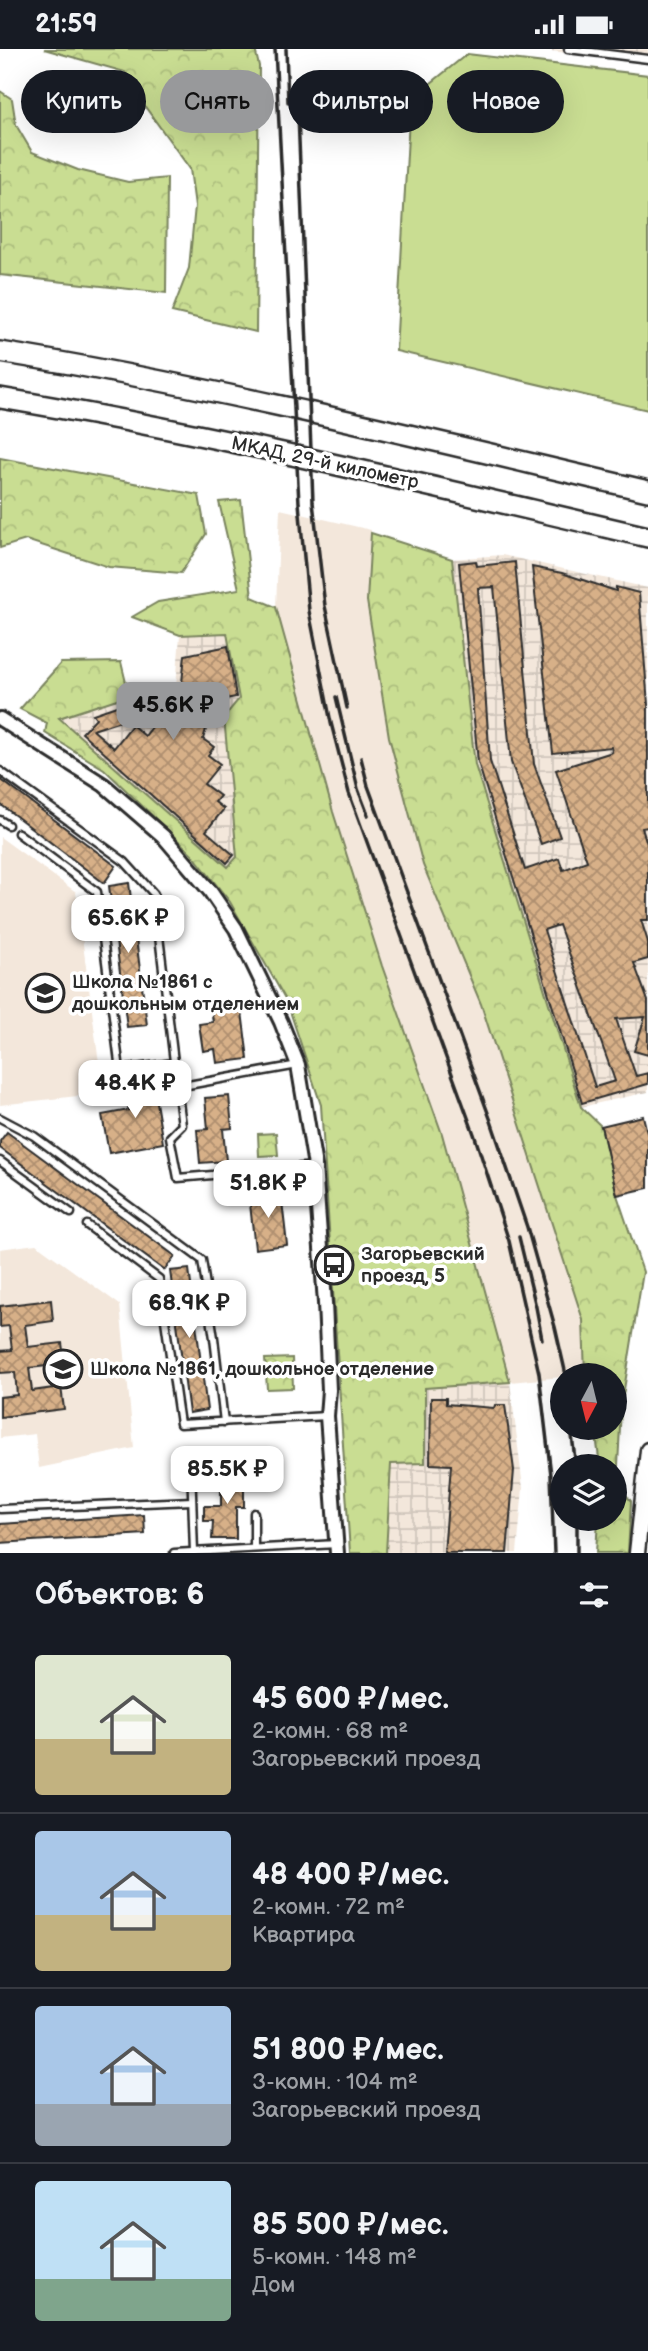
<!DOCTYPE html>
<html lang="ru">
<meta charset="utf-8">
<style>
:root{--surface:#171b24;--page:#242831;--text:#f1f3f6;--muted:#9ea1a6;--line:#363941;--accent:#98999b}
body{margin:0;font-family:"Balsamiq Sans",sans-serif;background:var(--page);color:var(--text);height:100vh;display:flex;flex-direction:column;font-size:26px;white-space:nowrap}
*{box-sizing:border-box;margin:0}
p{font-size:23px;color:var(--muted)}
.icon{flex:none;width:38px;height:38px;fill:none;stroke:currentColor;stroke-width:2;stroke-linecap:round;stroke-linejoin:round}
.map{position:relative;height:1504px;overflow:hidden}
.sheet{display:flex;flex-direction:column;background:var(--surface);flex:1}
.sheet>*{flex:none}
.hud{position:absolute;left:21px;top:21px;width:607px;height:63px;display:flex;gap:14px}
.needle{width:46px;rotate:187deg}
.controls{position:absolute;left:550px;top:1314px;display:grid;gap:14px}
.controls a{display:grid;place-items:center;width:77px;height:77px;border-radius:50%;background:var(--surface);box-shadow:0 7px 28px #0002;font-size:35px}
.price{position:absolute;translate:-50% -60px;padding:0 16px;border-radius:14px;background:#fff;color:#222;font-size:23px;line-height:46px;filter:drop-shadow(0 2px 4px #0008)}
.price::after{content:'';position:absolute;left:50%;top:42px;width:21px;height:16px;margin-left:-10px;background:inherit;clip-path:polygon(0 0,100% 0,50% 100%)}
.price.selected{background:var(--accent);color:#111}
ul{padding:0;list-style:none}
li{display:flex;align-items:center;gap:21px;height:175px;padding:0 35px}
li+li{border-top:2px solid var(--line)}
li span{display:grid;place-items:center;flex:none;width:196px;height:140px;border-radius:7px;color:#555}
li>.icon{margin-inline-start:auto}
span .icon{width:84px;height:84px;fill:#fffc;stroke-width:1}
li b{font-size:30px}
h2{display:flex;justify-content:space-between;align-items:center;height:84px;padding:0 35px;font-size:30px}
.tag{padding:0 24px;border-radius:32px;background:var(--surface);box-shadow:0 7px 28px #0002;font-size:24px;line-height:63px}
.tag.selected{background:var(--accent);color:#111}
.status{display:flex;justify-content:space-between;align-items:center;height:49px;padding:0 35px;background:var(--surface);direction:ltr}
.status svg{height:19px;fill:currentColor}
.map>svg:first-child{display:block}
</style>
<div class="status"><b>21:59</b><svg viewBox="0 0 49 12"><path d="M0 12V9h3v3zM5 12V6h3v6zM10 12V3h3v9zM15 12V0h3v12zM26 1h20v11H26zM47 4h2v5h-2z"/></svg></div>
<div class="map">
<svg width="648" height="1504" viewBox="0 0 648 1504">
<defs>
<pattern id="industrial-grid" width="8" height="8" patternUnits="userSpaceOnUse" patternTransform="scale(1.75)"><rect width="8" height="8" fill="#f3e7db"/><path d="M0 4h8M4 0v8" fill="none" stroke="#d0c6bc"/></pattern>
<pattern id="forest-crowns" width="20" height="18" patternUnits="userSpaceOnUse" patternTransform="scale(1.75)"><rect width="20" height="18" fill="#c9dd92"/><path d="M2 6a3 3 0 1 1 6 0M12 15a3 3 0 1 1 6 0" fill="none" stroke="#adbe7e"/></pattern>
<pattern id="building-cross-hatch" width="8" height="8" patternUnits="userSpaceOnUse" patternTransform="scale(1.75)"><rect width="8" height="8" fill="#d7b088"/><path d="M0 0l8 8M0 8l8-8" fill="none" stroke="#af8f6f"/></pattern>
</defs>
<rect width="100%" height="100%" fill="#fff"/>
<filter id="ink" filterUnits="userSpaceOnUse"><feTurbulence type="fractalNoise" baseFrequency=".0143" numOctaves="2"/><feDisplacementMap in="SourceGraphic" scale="14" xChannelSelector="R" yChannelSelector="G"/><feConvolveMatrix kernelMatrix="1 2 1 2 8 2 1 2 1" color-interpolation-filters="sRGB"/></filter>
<g filter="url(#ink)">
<!-- built -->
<g fill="#f3e7db">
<path d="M280,460L371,481L367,551L389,688L423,816L481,955L583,1271L585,1326H562V1328L510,1333L442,1085L382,917L333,763L276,558Z"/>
<path d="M0,788L76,843L103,1044L0,1056Z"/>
<path d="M36,1195L120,1256L134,1399L39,1419L35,1385L0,1389V1200Z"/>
</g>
<!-- industrial -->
<g fill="url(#industrial-grid)">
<path d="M535,0H648V14Z"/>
<path d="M502,506L648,539V1043L581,1058L475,716L452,510Z"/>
<path d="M227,583L239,650L224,668L237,809L228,819L59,669L161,635L176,638L180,586Z"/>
<path d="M510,1333L523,1439L517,1504H386L391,1415L425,1414V1338Z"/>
</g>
<!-- forest -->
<g fill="url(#forest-crowns)" stroke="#7a845e" stroke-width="2">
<path d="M44,0H255L259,17L256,283L172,263L189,219L195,157L190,120L141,52L125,23Z"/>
<path d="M0,42L12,50L16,76L32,103L78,121L128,133L167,129L166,244L0,226Z"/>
<path d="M0,409L199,446L206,485L181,524L109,518L26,491L0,499Z"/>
<path d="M241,451L252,548L276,558L333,763L382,917L442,1085L510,1333L425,1339V1414L391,1415L386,1504H350L321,1056L287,953L230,853L192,805L104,720L45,684L47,674L20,660L61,614L121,613L129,646L59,669L228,818L237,808L224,668L239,650L227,584L180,586L132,568L158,553L239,540L219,453Z"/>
<path d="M371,484L452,510L475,716L581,1058L601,1077L617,1146L643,1223L621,1359L617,1435L631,1452L628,1504H596L598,1470H614V1418L600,1417L595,1379H614V1326H585L583,1271L481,955L423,816L389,688L367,552Z"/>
<path d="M276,1084L278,1106L259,1107L258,1085Z"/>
<path d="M292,1309L293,1339L267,1340L265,1310Z"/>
</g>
<!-- garden -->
<path fill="#c9dd92" stroke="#7a845e" stroke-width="2" d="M467,5L648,26V361L396,302L410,51Z"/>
<!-- building -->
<g fill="url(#building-cross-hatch)" stroke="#2b2b2b" stroke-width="2" fill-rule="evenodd">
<path d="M476,512L477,517L515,513L534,715L560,788L541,795L511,713L494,538L478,539L490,712L525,821L559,809L563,821L587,812L556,721L612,703L611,698L553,704L532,518L562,524L616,542V538L639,544L648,655V778L642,779L648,798V871H641L648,893V910L634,914L648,952V1006L634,1002L645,968L616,970L636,1027L648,1024V1035L582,1054L478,713L459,514ZM559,876L615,1032L595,1038L544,881Z"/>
<path d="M228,597L236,648L215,652L203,690L214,698L208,706L220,715L204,735L220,747L215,753L224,760L206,782L234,806L227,814L82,684L96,669L93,665L160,642H181L185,606ZM169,656L145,687L132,676L114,699L93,681Z"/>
<path d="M0,730L116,817L104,834L0,755Z"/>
<path d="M129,834L147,976L127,978L109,837Z"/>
<path d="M241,955L248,1010L217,1014L215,1000L203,1002L199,975L213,973L211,959Z"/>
<path d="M152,1030L163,1094L109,1104L102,1066L129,1061L124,1035Z"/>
<path d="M229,1047L232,1079L223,1080L226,1112L200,1114L197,1081L208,1080L205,1049Z"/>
<path d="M643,1067L648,1087V1139L617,1146L601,1077Z"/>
<path d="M7,1083L175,1207L164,1221L0,1099V1092Z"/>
<path d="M281,1143L287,1196L255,1200L249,1146Z"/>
<path d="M189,1220L207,1361L189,1364L170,1222Z"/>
<path d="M51,1251L53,1272L25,1276L28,1298L62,1294L65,1315L29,1319L32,1342L61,1338L64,1360L0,1368V1348L17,1346L15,1323L0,1324V1302L12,1301L9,1277L0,1278V1257Z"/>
<path d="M431,1349H446V1355L494,1359L495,1356H505L514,1421L507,1504H444L451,1416L430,1415Z"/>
<path d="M221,1422L244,1423V1458H236V1490H212L213,1472H204V1457H221Z"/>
<path d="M144,1466L145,1485L0,1494V1475Z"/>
</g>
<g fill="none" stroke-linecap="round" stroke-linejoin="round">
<defs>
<g id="service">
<path d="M568,0L648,10"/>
<path d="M0,722L125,813L154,845L177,1038"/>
<path d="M0,771L8,776"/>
<path d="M18,784L97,843L120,1021L174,1014"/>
<path d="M298,1016L177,1038L182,1076L170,1088L178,1129L315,1117"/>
<path d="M0,1069L34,1087L202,1211L214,1289L224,1373"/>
<path d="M0,1112L71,1164"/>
<path d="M87,1176L159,1230L180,1375L327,1367"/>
<path d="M0,1460L192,1452"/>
<path d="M254,1499V1464"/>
<path d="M194,1503L191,1416L242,1413"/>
<path d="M174,1504L337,1495"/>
</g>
<path id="minor" d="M0,670L104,736L163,787L210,842L236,880L281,973L298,1016L315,1117L325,1254L329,1341L327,1367L337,1504"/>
<path id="tertiary" d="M637,1504L648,1401"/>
<g id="trunk">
<path d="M0,303C218,338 433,392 648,442"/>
<path d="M0,349C218,385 433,438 648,488"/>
</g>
</defs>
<!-- service casing -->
<use href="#service" stroke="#2b2b2b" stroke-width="11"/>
<!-- minor casing -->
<use href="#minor" stroke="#2b2b2b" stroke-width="18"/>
<!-- tertiary casing -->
<use href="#tertiary" stroke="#2b2b2b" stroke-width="19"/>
<!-- trunk casing -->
<use href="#trunk" stroke="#2b2b2b" stroke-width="24"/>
<!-- service -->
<use href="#service" stroke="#fff" stroke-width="6"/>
<!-- minor -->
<use href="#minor" stroke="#fff" stroke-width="12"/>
<!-- tertiary -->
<use href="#tertiary" stroke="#fff" stroke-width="14"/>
<!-- trunk -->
<use href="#trunk" stroke="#fff" stroke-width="19"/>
<!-- rail -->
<g stroke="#2b2b2b" stroke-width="3.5">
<path d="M275,0L299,454L309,562L331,674L349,744L474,1085L509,1192L539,1324L551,1426L554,1504"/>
<path d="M286,0L288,53"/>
<path d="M297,39L313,453L325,557L347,659"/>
<path d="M336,648L358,740L368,766"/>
<path d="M361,709L368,737L491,1072L527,1178L555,1278L566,1326"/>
<path d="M519,1188L536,1258L542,1290"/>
<path d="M571,1379L576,1418"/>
<path d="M577,1470V1504"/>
</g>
</g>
</g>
<!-- icons -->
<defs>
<symbol id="school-ring" viewBox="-11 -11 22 22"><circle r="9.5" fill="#fff" stroke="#2b2b2b" stroke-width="1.5"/><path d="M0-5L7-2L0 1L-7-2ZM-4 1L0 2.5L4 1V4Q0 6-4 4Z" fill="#2b2b2b"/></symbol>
<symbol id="bus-ring" viewBox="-11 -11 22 22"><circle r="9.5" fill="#fff" stroke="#2b2b2b" stroke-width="1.5"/><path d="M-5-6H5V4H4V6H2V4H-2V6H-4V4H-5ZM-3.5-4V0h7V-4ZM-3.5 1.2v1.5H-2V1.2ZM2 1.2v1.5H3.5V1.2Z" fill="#2b2b2b"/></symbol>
</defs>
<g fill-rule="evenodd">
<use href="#school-ring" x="23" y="922" width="44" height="44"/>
<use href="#bus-ring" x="312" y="1194" width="44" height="44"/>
<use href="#school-ring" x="41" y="1298" width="44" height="44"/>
</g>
<g text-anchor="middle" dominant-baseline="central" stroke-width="7" stroke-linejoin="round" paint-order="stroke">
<!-- street labels -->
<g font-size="19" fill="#2b2b2b" stroke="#fff">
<text transform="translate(325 414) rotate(12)">МКАД, 29-й километр</text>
</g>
<!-- poi labels -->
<g font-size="19" font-weight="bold" fill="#2b2b2b" stroke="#fff" text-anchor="start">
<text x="72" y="933">Школа №1861 с<tspan x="72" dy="22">дошкольным отделением</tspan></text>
<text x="361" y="1205">Загорьевский<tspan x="361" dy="22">проезд, 5</tspan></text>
<text x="90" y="1320">Школа №1861, дошкольное отделение</text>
</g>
</g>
</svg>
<div class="controls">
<a><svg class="needle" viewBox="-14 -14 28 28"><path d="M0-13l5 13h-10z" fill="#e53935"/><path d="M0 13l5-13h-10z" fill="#9ea1a6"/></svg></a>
<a><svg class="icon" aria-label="layers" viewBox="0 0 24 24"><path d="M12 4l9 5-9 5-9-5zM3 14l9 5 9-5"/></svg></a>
</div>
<b class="price selected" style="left:173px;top:693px">45.6K ₽</b>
<b class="price" style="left:128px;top:906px">65.6K ₽</b>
<b class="price" style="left:135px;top:1071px">48.4K ₽</b>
<b class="price" style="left:268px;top:1171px">51.8K ₽</b>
<b class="price" style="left:189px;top:1291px">68.9K ₽</b>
<b class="price" style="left:227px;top:1457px">85.5K ₽</b>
<div class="hud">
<a class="tag">Купить</a>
<a class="tag selected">Снять</a>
<a class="tag">Фильтры</a>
<a class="tag">Новое</a>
</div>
</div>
<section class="sheet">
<h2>Объектов: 6<svg class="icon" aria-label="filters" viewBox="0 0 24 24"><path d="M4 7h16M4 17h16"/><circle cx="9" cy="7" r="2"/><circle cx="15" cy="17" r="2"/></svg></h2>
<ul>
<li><span style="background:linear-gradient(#dfe7d0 60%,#c2b280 0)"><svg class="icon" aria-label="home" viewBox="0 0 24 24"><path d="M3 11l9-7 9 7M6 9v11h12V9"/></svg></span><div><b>45 600 ₽/мес.</b><p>2-комн. · 68 m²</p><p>Загорьевский проезд</p></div></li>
<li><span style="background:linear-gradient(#a9c7e8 60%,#c2b280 0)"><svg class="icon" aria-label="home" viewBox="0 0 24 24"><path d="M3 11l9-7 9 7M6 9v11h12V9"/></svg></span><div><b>48 400 ₽/мес.</b><p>2-комн. · 72 m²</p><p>Квартира</p></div></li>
<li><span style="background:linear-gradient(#a9c7e8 70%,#9aa5b1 0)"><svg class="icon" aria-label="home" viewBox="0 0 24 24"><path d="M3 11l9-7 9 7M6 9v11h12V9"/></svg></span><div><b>51 800 ₽/мес.</b><p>3-комн. · 104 m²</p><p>Загорьевский проезд</p></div></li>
<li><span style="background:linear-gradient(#bfe0f5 70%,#7fa58c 0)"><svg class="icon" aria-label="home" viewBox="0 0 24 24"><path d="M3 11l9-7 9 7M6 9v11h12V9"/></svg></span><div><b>85 500 ₽/мес.</b><p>5-комн. · 148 m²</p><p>Дом</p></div></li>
</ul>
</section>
